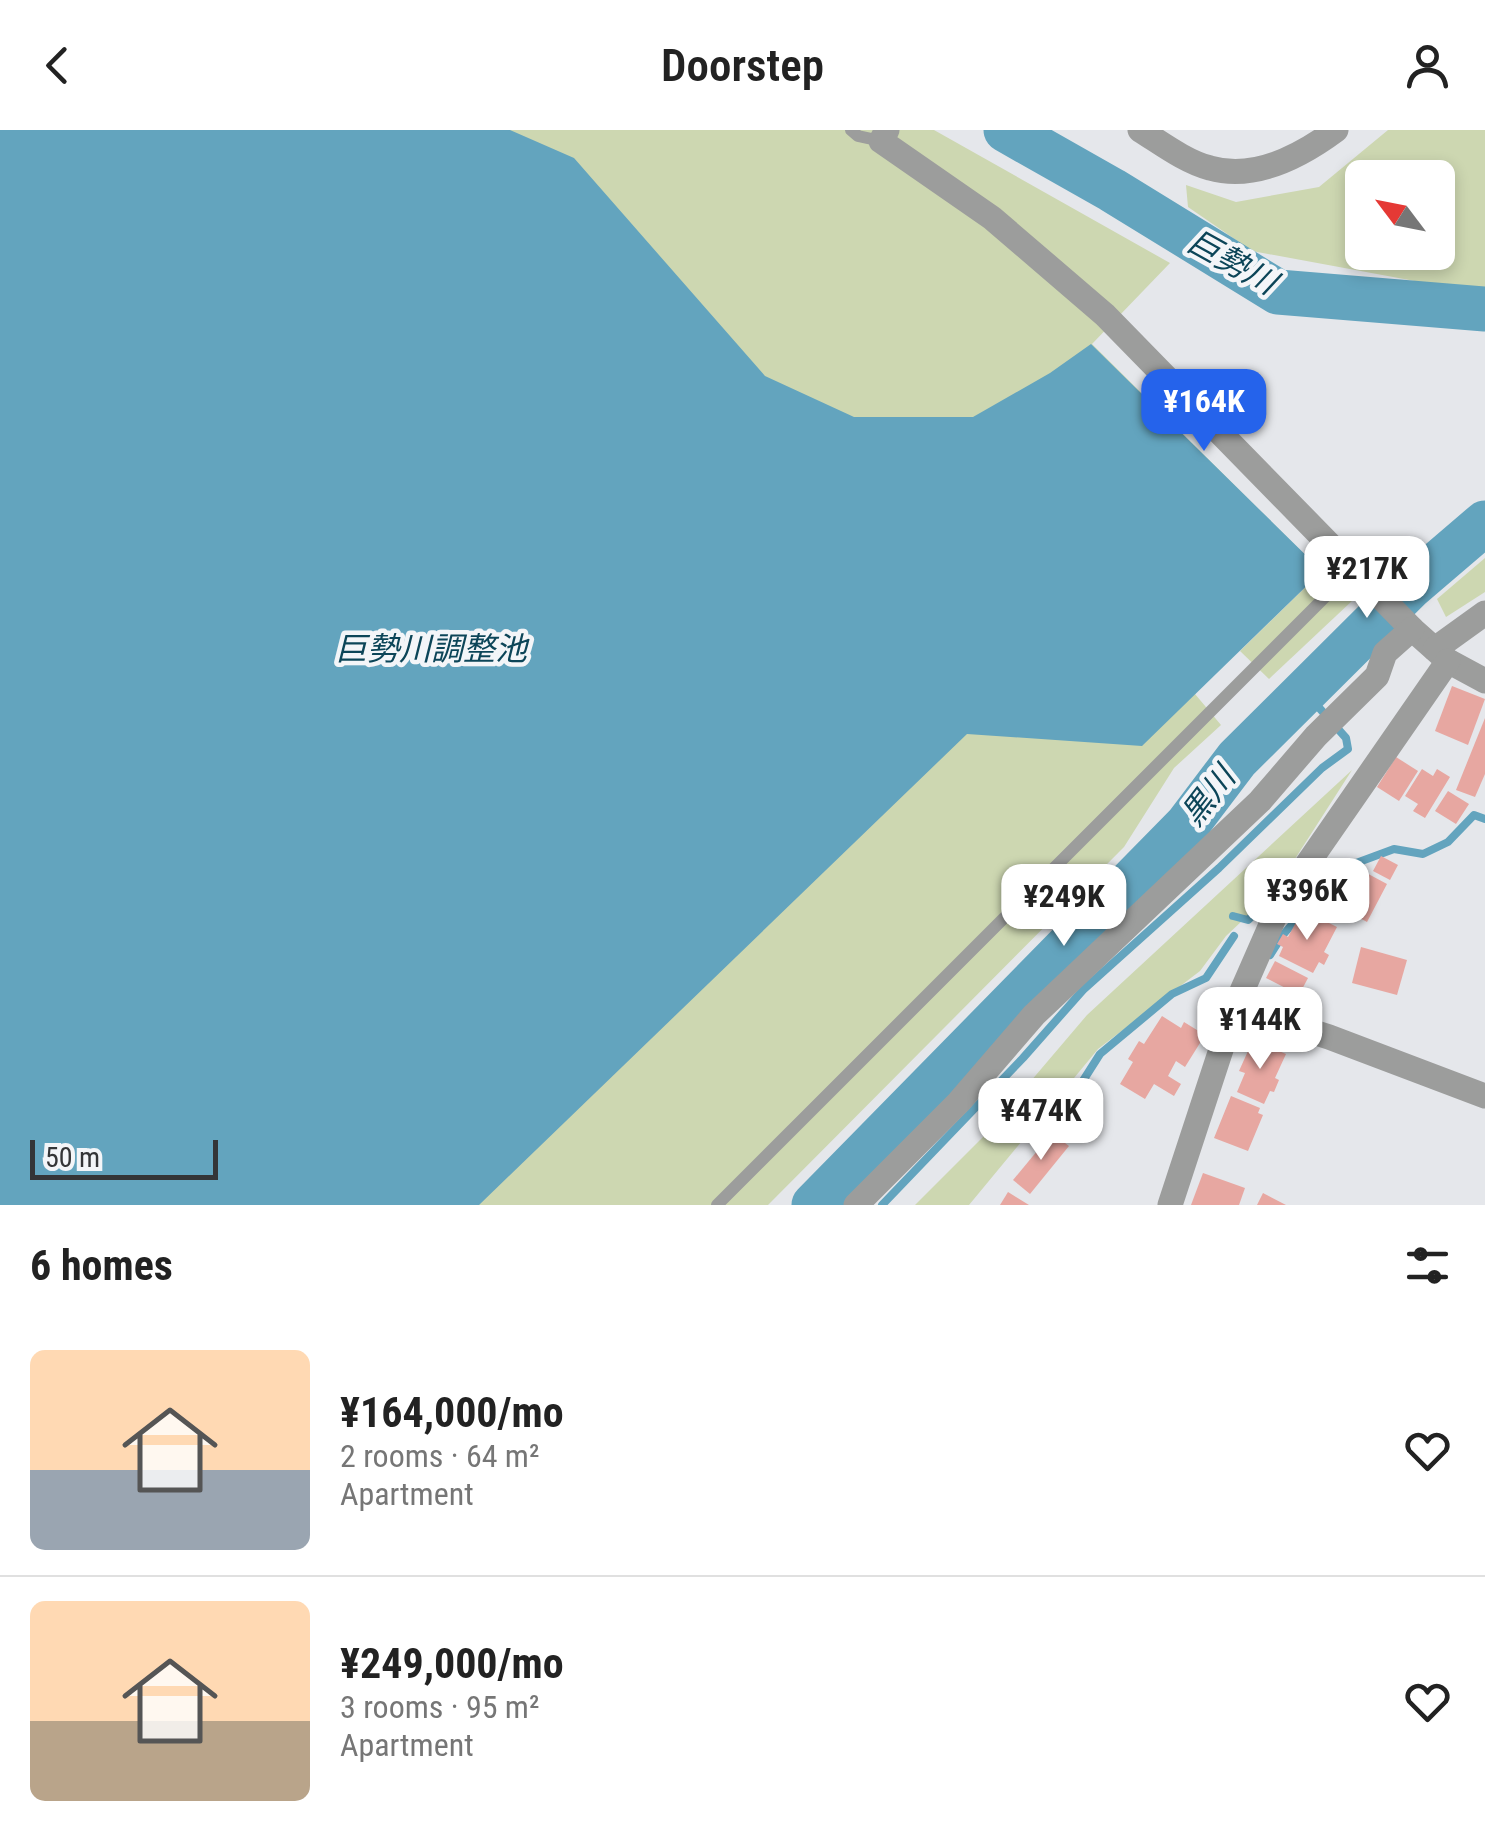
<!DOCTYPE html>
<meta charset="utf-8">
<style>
:root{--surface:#fff;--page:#f6f6f6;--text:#222;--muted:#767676;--line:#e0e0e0;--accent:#2563eb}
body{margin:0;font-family:"Roboto Condensed","Noto Sans JP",sans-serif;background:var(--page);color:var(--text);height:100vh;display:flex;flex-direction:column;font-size:38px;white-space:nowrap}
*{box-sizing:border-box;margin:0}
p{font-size:32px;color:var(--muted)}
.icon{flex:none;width:55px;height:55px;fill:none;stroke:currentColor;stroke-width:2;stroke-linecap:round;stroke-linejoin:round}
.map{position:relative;height:1075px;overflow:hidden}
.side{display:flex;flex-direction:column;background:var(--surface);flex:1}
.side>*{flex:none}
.needle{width:65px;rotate:302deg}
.fabs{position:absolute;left:1345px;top:30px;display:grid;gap:20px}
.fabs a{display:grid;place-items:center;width:110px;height:110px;border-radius:15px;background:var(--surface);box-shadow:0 5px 15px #0003;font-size:50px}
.scale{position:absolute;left:30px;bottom:25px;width:188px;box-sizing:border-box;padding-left:10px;border:5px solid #343537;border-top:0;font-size:28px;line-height:35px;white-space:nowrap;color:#343537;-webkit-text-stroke:8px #f3f5f8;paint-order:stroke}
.price{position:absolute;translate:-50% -85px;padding:0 22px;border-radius:20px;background:#fff;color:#222;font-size:32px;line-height:65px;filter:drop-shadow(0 2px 5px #0008)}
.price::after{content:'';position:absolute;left:50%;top:60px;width:30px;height:22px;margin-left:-15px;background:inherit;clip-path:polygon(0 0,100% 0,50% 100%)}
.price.active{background:var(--accent);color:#fff}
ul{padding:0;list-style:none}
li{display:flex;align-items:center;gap:30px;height:250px;padding:0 30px}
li+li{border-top:2px solid var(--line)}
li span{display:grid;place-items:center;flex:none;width:280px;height:200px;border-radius:15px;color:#555}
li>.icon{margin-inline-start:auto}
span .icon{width:120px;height:120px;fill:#fffc;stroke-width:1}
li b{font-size:42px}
h2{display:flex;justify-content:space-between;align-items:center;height:120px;padding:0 30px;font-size:42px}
header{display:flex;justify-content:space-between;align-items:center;height:130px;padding:0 30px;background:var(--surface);font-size:45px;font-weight:600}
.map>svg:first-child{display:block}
</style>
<header><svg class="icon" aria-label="back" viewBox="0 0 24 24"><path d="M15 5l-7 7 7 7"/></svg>Doorstep<svg class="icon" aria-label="person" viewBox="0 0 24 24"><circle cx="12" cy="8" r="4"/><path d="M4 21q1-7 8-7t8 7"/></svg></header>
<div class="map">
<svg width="1485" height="1075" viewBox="0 0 1485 1075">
<rect width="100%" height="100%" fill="#e5e7eb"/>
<!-- green -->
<g fill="#cdd7b1" fill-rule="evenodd">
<path d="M443,0H934L1170,133L1092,214L1304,424L1141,615L1195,564L1221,595L1174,638L1124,717L768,1075H163Z"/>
<path d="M1388,0H1485V164L1252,121L1188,77L1186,55L1236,72L1319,57ZM1362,48H1438V122H1362Z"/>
<path d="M1485,428V462L1446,487L1437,469Z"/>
<path d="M1322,441L1353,470L1269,549L1240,521Z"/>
<path d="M1352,640L1275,760L1226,806L1200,841L1098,919L969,1075H915L984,1006L1087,885Z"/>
</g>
<!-- water -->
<path fill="#63a4be" d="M0,0H510L574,28L765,246L854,287H973L1050,243L1091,214L1322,441L1142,616L967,604L479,1075H0Z"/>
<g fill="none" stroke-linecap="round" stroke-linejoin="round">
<!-- stream -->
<g stroke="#63a4be" stroke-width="8">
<path d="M1233,786L1248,790L1273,766"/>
<path d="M1270,825L1282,806L1340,739L1394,719L1423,724L1448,712L1474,685L1485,689"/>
<path d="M1042,996L1065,979L1100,924L1172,864L1206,848L1234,806"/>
<path d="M882,1075L1023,928L1083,860L1219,738L1322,638L1348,619L1346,608L1306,563"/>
</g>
<!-- river -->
<g stroke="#63a4be" stroke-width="45">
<path d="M1006,0L1112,60L1278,162L1485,179"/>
<path d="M814,1075L1187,695L1237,629L1409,458L1485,393"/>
</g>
</g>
<!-- building -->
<g fill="#e7a7a1">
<path d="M1452,556L1485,569L1468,615L1435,601Z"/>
<path d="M1485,588V644L1475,667L1456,660Z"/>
<path d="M1396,627L1418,641L1399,671L1377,657Z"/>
<path d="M1422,639L1433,646L1437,639L1450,647L1425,688L1413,681L1418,674L1405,666Z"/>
<path d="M1448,661L1469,674L1456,694L1435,681Z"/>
<path d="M1381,726L1398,735L1390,750L1373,741Z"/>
<path d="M1359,739L1387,754L1367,792L1334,774L1342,758L1348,761Z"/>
<path d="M1301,783L1315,791L1317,787L1337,797L1324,822L1329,825L1324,835L1319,832L1313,843L1279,826L1283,817L1277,814L1283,804L1288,807Z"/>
<path d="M1361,817L1407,830L1397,865L1352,853Z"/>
<path d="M1275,831L1308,848L1299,865L1266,848Z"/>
<path d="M1162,886L1181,898L1184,892L1205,905L1185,937L1176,931L1168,946L1181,954L1174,966L1154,954L1145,969L1120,954L1133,932L1128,929L1139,911L1144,914Z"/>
<path d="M1253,910L1286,924L1275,948L1279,950L1274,962L1270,961L1264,974L1237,962L1245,943L1239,941Z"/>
<path d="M1231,966L1260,978L1258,983L1263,985L1248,1021L1214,1008Z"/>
<path d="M1052,1003L1069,1016L1030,1064L1013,1050Z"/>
<path d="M1203,1043L1245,1058L1239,1075H1191Z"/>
<path d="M1008,1062L1029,1075H1000Z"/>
<path d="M1263,1063L1286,1075H1257Z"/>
</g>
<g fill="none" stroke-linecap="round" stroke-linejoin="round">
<!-- lane -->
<g stroke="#9c9d9c" stroke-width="12">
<path d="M851,0L858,6L881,11"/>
<path d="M717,1075L1339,453L1352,434"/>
</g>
<!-- street -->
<g stroke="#9c9d9c" stroke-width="25">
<path d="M887,0L881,11L992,88L1105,185L1412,499L1448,531L1485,551"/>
<path d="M1140,0C1161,13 1186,32 1210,38C1255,51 1301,26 1336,0"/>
<path d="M1435,519L1485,483"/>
<path d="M1235,877L1329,907L1485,966"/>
<path d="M856,1075L959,972L1034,885L1260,671L1316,606L1377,546L1385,523L1412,499"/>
<path d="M1170,1075L1235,877L1281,772L1448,531"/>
</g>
</g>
<g text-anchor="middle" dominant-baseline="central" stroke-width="9" stroke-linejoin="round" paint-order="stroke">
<!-- water labels -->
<g font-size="32" font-style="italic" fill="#0c4558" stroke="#f3f5f8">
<text transform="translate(1232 132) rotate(29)">巨勢川</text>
<text x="431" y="519">巨勢川調整池</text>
<text transform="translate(1208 666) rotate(-52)">黒川</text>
</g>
</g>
</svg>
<div class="fabs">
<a><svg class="needle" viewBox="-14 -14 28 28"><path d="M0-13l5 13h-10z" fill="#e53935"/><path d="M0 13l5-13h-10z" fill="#767676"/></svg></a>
</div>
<div class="scale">50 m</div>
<b class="price active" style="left:1204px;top:324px">¥164K</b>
<b class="price" style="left:1367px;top:491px">¥217K</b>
<b class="price" style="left:1307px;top:813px">¥396K</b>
<b class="price" style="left:1064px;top:819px">¥249K</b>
<b class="price" style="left:1260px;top:942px">¥144K</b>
<b class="price" style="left:1041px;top:1033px">¥474K</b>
</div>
<section class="side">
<h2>6 homes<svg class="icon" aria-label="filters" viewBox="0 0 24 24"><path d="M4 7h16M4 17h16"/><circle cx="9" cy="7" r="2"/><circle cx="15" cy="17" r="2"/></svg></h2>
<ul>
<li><span style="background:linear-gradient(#ffd9b3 60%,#9aa5b1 0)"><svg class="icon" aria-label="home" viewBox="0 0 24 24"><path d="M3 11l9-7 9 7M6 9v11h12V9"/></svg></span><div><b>¥164,000/mo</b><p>2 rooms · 64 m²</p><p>Apartment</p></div><svg class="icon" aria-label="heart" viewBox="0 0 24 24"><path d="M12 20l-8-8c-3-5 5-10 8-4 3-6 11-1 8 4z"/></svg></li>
<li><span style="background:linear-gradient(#ffd9b3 60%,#b9a48a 0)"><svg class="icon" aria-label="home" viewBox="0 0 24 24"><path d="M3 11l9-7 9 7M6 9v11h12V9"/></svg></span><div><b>¥249,000/mo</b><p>3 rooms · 95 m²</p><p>Apartment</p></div><svg class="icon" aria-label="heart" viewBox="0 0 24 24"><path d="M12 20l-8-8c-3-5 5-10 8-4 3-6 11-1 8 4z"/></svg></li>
</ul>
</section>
